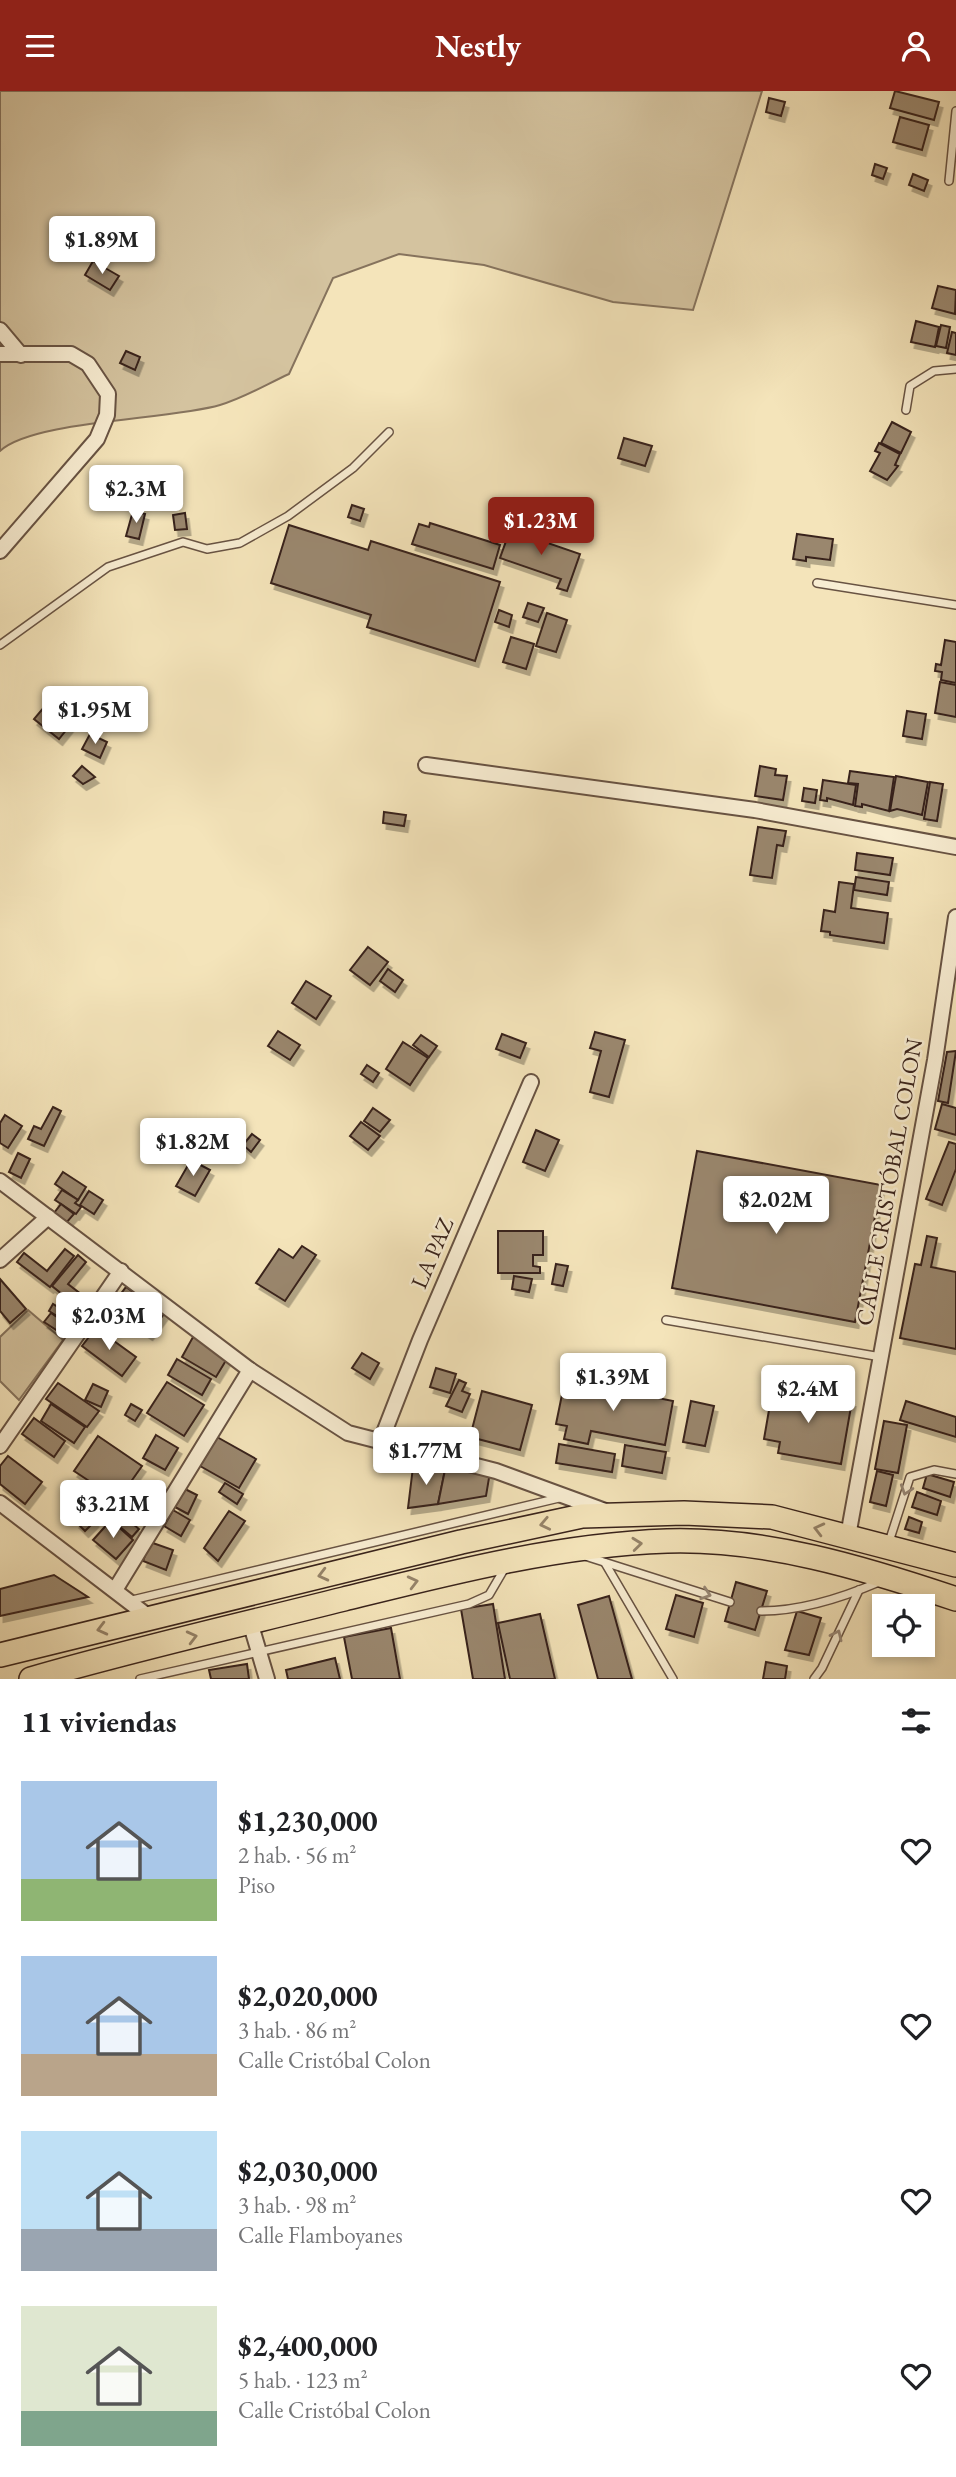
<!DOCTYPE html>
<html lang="es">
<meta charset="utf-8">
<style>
:root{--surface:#fff;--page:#f2f2f2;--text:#202124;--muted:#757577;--accent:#8f2418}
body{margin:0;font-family:"EB Garamond",serif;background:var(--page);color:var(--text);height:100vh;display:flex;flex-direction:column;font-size:26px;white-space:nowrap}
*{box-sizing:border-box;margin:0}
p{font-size:23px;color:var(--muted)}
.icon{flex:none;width:38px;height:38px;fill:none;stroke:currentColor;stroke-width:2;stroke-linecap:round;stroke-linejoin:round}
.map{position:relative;height:1588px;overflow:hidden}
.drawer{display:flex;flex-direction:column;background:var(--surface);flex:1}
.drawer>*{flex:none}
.tools{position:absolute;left:872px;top:1503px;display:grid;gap:14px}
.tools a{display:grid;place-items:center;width:63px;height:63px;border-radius:0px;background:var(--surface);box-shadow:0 4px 10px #0003;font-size:35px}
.price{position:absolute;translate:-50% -60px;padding:0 16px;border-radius:7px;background:#fff;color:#222;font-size:23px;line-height:46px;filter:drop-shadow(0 2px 4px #0008)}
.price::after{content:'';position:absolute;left:50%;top:42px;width:21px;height:16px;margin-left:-10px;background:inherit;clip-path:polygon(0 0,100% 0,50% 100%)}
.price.current{background:var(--accent);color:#fff}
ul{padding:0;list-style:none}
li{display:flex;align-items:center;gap:21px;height:175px;padding:0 21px}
li span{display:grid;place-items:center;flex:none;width:196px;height:140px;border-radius:0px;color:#555}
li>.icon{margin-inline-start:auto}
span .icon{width:84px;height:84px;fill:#fffc;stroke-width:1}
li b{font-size:30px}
h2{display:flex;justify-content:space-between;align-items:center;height:84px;padding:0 21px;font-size:30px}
header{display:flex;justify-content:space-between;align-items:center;height:91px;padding:0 21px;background:var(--accent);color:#fff;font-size:32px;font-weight:700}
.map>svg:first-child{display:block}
</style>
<header><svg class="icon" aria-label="menu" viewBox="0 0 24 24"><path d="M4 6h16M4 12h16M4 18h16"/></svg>Nestly<svg class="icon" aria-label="person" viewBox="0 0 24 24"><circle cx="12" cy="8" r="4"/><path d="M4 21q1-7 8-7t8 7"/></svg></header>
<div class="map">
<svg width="956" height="1588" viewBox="0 0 956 1588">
<defs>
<filter id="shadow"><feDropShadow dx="3.5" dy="6" stdDeviation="0" flood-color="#0004"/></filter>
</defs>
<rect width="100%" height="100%" fill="#f4e4ba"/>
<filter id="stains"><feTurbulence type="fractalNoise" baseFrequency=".00286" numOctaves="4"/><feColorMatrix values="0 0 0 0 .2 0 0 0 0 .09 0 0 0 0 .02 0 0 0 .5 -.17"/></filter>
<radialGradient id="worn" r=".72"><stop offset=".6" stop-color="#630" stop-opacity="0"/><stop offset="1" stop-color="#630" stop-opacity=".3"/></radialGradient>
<!-- green -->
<g fill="#d4c39f" stroke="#86735d" stroke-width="2">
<path d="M0,0H762L693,219L613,211L484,174L399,163L333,187L289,283C267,293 244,307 220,314C170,329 33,329 0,360Z"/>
<path d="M28,1219L63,1249L19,1309L0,1290V1246Z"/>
</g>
<!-- building -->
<g fill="#9a876e" stroke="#39231b" stroke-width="2" filter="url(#shadow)">
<path d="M895,0L939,11L934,29L890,17Z"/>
<path d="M769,7L785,11L781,25L766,21Z"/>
<path d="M900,26L929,34L922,59L893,51Z"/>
<path d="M875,73L887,77L883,88L872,84Z"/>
<path d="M913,83L928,89L924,100L909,94Z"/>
<path d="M93,170L119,185L110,199L85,184Z"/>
<path d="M938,195L956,199L955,223L932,217Z"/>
<path d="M916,230L939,236L935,256L911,251Z"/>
<path d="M941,234L950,236L946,257L936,255Z"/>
<path d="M952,241L956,242V264L947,262Z"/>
<path d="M126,260L140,266L135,279L120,272Z"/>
<path d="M892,331L911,341L901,362L881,352Z"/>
<path d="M624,347L652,355L645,375L618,367Z"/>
<path d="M879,352L900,363L895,374L898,375L887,389L870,380L880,362L875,360Z"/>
<path d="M352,414L364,418L360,430L348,426Z"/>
<path d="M133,420L145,423L139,448L126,445Z"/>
<path d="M185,422L187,438L175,439L173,424Z"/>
<path d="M430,432L500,454L493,478L412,453L419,433L429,436Z"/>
<path d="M289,434L368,459L371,450L500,491L475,570L367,536L371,524L271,492Z"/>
<path d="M510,439L580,463L567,500L557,497L561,488L500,467Z"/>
<path d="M797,443L833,448L830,469L806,466V470L793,468Z"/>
<path d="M528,512L544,517L538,531L523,526Z"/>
<path d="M499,519L512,524L509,536L495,531Z"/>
<path d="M547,522L567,529L556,561L536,555Z"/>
<path d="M511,546L534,553L526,578L503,571Z"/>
<path d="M945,549L956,551V592L941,589L942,581L935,580L936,573L941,574Z"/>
<path d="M940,591L956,594V626L935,622Z"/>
<path d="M51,608L75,628L59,648L34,628Z"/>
<path d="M907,620L926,623L922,648L903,645Z"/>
<path d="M90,643L107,651L100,667L82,658Z"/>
<path d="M82,675L95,686L83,693L73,685Z"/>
<path d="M760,675L776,678L775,684L787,685L783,709L755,705Z"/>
<path d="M850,680L894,686L889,720L862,713V716L855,715L858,693L848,692Z"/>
<path d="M896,685L928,691L922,724L897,718L890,720Z"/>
<path d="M823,689L856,694L853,714L827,707V710L820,709Z"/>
<path d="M930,691L943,693L937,730L924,728Z"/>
<path d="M804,697L817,699L815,712L802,710Z"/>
<path d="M384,721L406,724L404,735L383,732Z"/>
<path d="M758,736L786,740L783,755L777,754L772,787L750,784Z"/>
<path d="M857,762L893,767L890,784L855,779Z"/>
<path d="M856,786L889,791L887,804L854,799Z"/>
<path d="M839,791L854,793L851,817L888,822L884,852L830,844V841L821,840L824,819L835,821Z"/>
<path d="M368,856L388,871L370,894L350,879Z"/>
<path d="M388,878L403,889L395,901L380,890Z"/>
<path d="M306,890L331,905L316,928L292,912Z"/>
<path d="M278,940L300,954L290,969L268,955Z"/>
<path d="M595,941L625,949L609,1006L590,1001L601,960L590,957Z"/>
<path d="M502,943L526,952L520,967L496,958Z"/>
<path d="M421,944L437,955L429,966L413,954Z"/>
<path d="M403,951L428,967L410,994L386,978Z"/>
<path d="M956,960L948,1012L938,1010L947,961Z"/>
<path d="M367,974L379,982L373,991L361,983Z"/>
<path d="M942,1013L956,1017V1044L935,1038Z"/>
<path d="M53,1016L61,1020L44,1055L28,1048L34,1035L41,1038Z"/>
<path d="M373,1017L390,1029L380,1041L364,1030Z"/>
<path d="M5,1024L22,1035L8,1057L0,1052V1032Z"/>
<path d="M361,1031L380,1045L368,1059L350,1045Z"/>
<path d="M536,1039L559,1049L545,1080L523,1071Z"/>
<path d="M252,1043L260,1049L251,1061L243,1054Z"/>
<path d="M949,1051L956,1053V1078L942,1114L926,1108Z"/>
<path d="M697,1060L881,1094L855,1231L672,1197Z"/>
<path d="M18,1062L30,1068L21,1087L9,1081Z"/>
<path d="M191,1069L210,1079L195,1105L176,1095Z"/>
<path d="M63,1081L86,1096L78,1109L55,1093Z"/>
<path d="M62,1099L78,1109L75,1112L81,1116L76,1123L55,1109Z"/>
<path d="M89,1100L103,1109L94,1123L80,1114Z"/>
<path d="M61,1113L74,1123L67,1131L54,1122Z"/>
<path d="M498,1140H543V1164H533V1175L540,1176V1182H498Z"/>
<path d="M927,1145L937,1147L931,1176L956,1181V1258L900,1247L915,1173L921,1174Z"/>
<path d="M302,1155L316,1164L285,1210L256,1192L279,1158L293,1167Z"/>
<path d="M65,1158L74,1165L50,1196L17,1171L24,1162L47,1180Z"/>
<path d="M78,1164L86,1171L68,1193L90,1210L83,1220L52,1195Z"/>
<path d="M556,1173L568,1175L563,1195L552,1193Z"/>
<path d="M514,1185L532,1188L529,1201L512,1198Z"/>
<path d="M0,1188L26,1218L10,1232L0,1220Z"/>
<path d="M126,1196L164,1223L149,1243L111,1216Z"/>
<path d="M62,1209L77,1217L73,1224L78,1227L73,1235L49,1220L53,1213L58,1216Z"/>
<path d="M51,1222L73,1237L67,1246L44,1231Z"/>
<path d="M96,1237L136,1266L122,1285L82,1255Z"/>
<path d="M193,1246L228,1266L216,1286L182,1266Z"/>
<path d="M362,1262L379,1272L370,1288L352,1277Z"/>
<path d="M177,1268L211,1288L202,1304L168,1284Z"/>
<path d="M436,1277L456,1283L450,1302L430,1296Z"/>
<path d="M623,1288L646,1292L643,1304L673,1310L665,1354L591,1340L588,1353L564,1348L567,1335L556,1333L565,1289L621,1300Z"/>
<path d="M459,1289L466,1292L462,1300L470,1303L462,1321L446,1315Z"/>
<path d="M167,1291L204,1314L184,1345L147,1322Z"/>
<path d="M58,1292L99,1320L87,1336L46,1308Z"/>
<path d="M93,1293L108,1300L101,1316L85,1309Z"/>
<path d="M773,1296L852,1310L841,1373L778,1362L780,1351L764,1348Z"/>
<path d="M482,1300L532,1314L520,1359L470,1346Z"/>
<path d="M691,1310L714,1315L705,1355L683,1351Z"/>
<path d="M906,1310L956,1326V1346L900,1329Z"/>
<path d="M51,1313L85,1336L74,1352L41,1330Z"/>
<path d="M131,1313L142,1319L135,1330L125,1324Z"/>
<path d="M34,1327L65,1350L54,1366L22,1343Z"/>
<path d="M884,1330L907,1334L898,1382L875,1378Z"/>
<path d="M156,1344L178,1357L165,1379L143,1367Z"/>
<path d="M98,1345L142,1375L118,1409L74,1380Z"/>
<path d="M217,1346L256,1368L239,1397L200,1375Z"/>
<path d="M559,1353L615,1363L612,1381L556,1372Z"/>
<path d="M625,1354L666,1361L662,1382L622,1375Z"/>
<path d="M8,1365L42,1391L25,1413L0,1393V1375Z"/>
<path d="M413,1376L445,1379L438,1413L408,1417Z"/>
<path d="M445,1379L490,1381L486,1405L438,1413Z"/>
<path d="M877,1380L893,1384L886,1415L870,1411Z"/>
<path d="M927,1383L954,1391L950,1406L923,1397Z"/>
<path d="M225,1392L243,1403L237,1413L219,1401Z"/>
<path d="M98,1397L109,1405L98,1419L88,1411Z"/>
<path d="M185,1398L197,1404L188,1423L175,1416Z"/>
<path d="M917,1401L941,1410L937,1424L912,1416Z"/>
<path d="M173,1419L190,1429L181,1445L164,1435Z"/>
<path d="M229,1420L245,1430L218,1470L204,1457Z"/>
<path d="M85,1421L95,1430L85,1440L76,1431Z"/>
<path d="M120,1422L139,1438L132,1446L113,1430Z"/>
<path d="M909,1426L922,1431L919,1442L905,1438Z"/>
<path d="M111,1429L133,1449L116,1468L93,1449Z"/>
<path d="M150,1451L173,1459L166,1479L143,1470Z"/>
<path d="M54,1484L88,1506L0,1525V1498Z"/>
<path d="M736,1491L767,1500L755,1539L725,1530Z"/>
<path d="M676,1504L703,1512L694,1546L666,1538Z"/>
<path d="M609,1505L632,1588H598L578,1514Z"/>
<path d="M493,1513L505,1588H473L461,1518Z"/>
<path d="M797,1520L821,1527L809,1564L785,1559Z"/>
<path d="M540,1523L555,1588H510L498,1532Z"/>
<path d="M391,1537L400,1588H352L344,1546Z"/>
<path d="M335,1567L340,1588H288L286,1579Z"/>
<path d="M766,1571L787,1575L785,1588H763Z"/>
<path d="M247,1573L249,1588H211L209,1579Z"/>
</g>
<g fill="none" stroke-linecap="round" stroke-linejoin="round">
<defs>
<g id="service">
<path d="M949,90L956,20"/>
<path d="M906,319L910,295L934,280L956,278"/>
<path d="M817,492L956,514"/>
<path d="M0,554L108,476L183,451L207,458L240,452L288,425L353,377L389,341"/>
<path d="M666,1229L881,1266"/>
<path d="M888,1454L910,1386L934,1379L956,1383"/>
<path d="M585,1465L730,1511"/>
<path d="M605,1472L673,1588"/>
<path d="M128,1510L559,1407"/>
<path d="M761,1520C799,1520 844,1506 879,1491"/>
<path d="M140,1588L469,1513L489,1504L506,1475"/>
<path d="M814,1588L822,1577L859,1499"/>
</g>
<g id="minor">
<path d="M0,239L21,264"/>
<path d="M0,263H71L88,273L108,303L107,324L97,348L0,460"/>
<path d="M426,674L755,719L956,756"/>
<path d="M0,1090L250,1279L348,1342L496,1380L608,1421"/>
<path d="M0,1169L48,1126"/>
<path d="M380,1352L420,1249L531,991"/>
<path d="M0,1355L121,1180"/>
<path d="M0,1412L149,1526"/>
<path d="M848,1445L935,969L956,826"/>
<path d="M115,1499L250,1279"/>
<path d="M250,1531L267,1588"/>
</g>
<g id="primary">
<path d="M0,1564L461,1451L582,1425L684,1422L772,1426L956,1474"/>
<path d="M31,1588C134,1558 240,1534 344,1508C449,1482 557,1454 667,1450C765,1447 864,1477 956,1508"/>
</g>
</defs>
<!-- service casing -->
<use href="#service" stroke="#685343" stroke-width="10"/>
<!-- minor casing -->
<use href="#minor" stroke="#685343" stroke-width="18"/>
<!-- primary casing -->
<use href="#primary" stroke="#39231b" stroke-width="26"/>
<!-- service -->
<use href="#service" stroke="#f8edd2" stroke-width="7"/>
<!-- minor -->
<use href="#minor" stroke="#f8edd2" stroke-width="14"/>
<!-- primary -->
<use href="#primary" stroke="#f4e4ba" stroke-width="23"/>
</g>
<!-- one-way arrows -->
<defs><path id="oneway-chevron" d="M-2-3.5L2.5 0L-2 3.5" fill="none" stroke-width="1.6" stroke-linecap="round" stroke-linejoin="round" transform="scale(1.75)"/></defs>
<g stroke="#988876">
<use href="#oneway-chevron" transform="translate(906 1399) rotate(108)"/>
<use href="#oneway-chevron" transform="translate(706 1503) rotate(18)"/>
<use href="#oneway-chevron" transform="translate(837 1544) rotate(-65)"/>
</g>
<g stroke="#96846a">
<use href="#oneway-chevron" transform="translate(545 1433) rotate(168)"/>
<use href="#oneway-chevron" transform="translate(819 1438) rotate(-166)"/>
<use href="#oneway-chevron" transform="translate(637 1453) rotate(-6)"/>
<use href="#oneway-chevron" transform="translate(323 1484) rotate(166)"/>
<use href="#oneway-chevron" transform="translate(413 1491) rotate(-14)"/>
<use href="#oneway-chevron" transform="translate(102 1538) rotate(166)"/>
<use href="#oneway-chevron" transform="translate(192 1546) rotate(-14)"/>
</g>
<g text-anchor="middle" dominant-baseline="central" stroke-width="5" stroke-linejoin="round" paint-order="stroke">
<!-- street labels -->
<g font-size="23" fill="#39231b" stroke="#f8edd2">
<text transform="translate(889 1091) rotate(-80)">CALLE CRISTÓBAL COLON</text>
<text transform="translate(432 1162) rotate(-67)">LA PAZ</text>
</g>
</g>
<rect width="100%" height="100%" filter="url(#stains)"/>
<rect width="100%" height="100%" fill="url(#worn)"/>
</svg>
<div class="tools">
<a><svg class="icon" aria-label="locate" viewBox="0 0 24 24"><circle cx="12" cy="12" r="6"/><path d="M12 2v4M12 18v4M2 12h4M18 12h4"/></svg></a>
</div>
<b class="price" style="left:102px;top:185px">$1.89M</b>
<b class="price" style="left:136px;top:434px">$2.3M</b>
<b class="price current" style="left:541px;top:466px">$1.23M</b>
<b class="price" style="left:95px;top:655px">$1.95M</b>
<b class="price" style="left:193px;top:1087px">$1.82M</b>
<b class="price" style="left:776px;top:1145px">$2.02M</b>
<b class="price" style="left:109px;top:1261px">$2.03M</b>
<b class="price" style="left:613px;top:1322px">$1.39M</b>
<b class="price" style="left:808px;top:1334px">$2.4M</b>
<b class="price" style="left:426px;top:1396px">$1.77M</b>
<b class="price" style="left:113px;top:1449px">$3.21M</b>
</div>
<section class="drawer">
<h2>11 viviendas<svg class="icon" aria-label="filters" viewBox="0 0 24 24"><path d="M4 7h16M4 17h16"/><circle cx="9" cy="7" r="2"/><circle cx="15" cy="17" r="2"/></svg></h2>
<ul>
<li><span style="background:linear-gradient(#a9c7e8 70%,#8fb573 0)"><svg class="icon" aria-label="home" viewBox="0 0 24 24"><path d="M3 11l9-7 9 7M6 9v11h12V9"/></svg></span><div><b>$1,230,000</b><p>2 hab. · 56 m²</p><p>Piso</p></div><svg class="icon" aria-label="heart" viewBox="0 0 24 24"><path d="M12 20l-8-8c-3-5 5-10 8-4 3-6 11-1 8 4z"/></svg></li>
<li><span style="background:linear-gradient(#a9c7e8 70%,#b9a48a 0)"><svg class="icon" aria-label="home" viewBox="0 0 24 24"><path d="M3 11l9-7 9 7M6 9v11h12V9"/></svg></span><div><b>$2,020,000</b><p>3 hab. · 86 m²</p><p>Calle Cristóbal Colon</p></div><svg class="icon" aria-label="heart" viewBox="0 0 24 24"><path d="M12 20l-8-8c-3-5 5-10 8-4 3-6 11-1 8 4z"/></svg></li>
<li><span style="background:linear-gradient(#bfe0f5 70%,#9aa5b1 0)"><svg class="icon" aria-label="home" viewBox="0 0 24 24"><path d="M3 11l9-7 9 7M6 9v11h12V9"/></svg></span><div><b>$2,030,000</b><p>3 hab. · 98 m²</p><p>Calle Flamboyanes</p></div><svg class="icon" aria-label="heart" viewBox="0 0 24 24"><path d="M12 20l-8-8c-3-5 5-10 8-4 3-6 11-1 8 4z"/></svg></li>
<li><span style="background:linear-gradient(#dfe7d0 75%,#7fa58c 0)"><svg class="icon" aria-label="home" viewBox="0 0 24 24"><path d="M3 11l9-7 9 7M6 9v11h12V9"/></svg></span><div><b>$2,400,000</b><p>5 hab. · 123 m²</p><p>Calle Cristóbal Colon</p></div><svg class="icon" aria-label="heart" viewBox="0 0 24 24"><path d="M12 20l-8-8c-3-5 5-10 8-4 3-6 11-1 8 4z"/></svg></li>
</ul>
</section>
